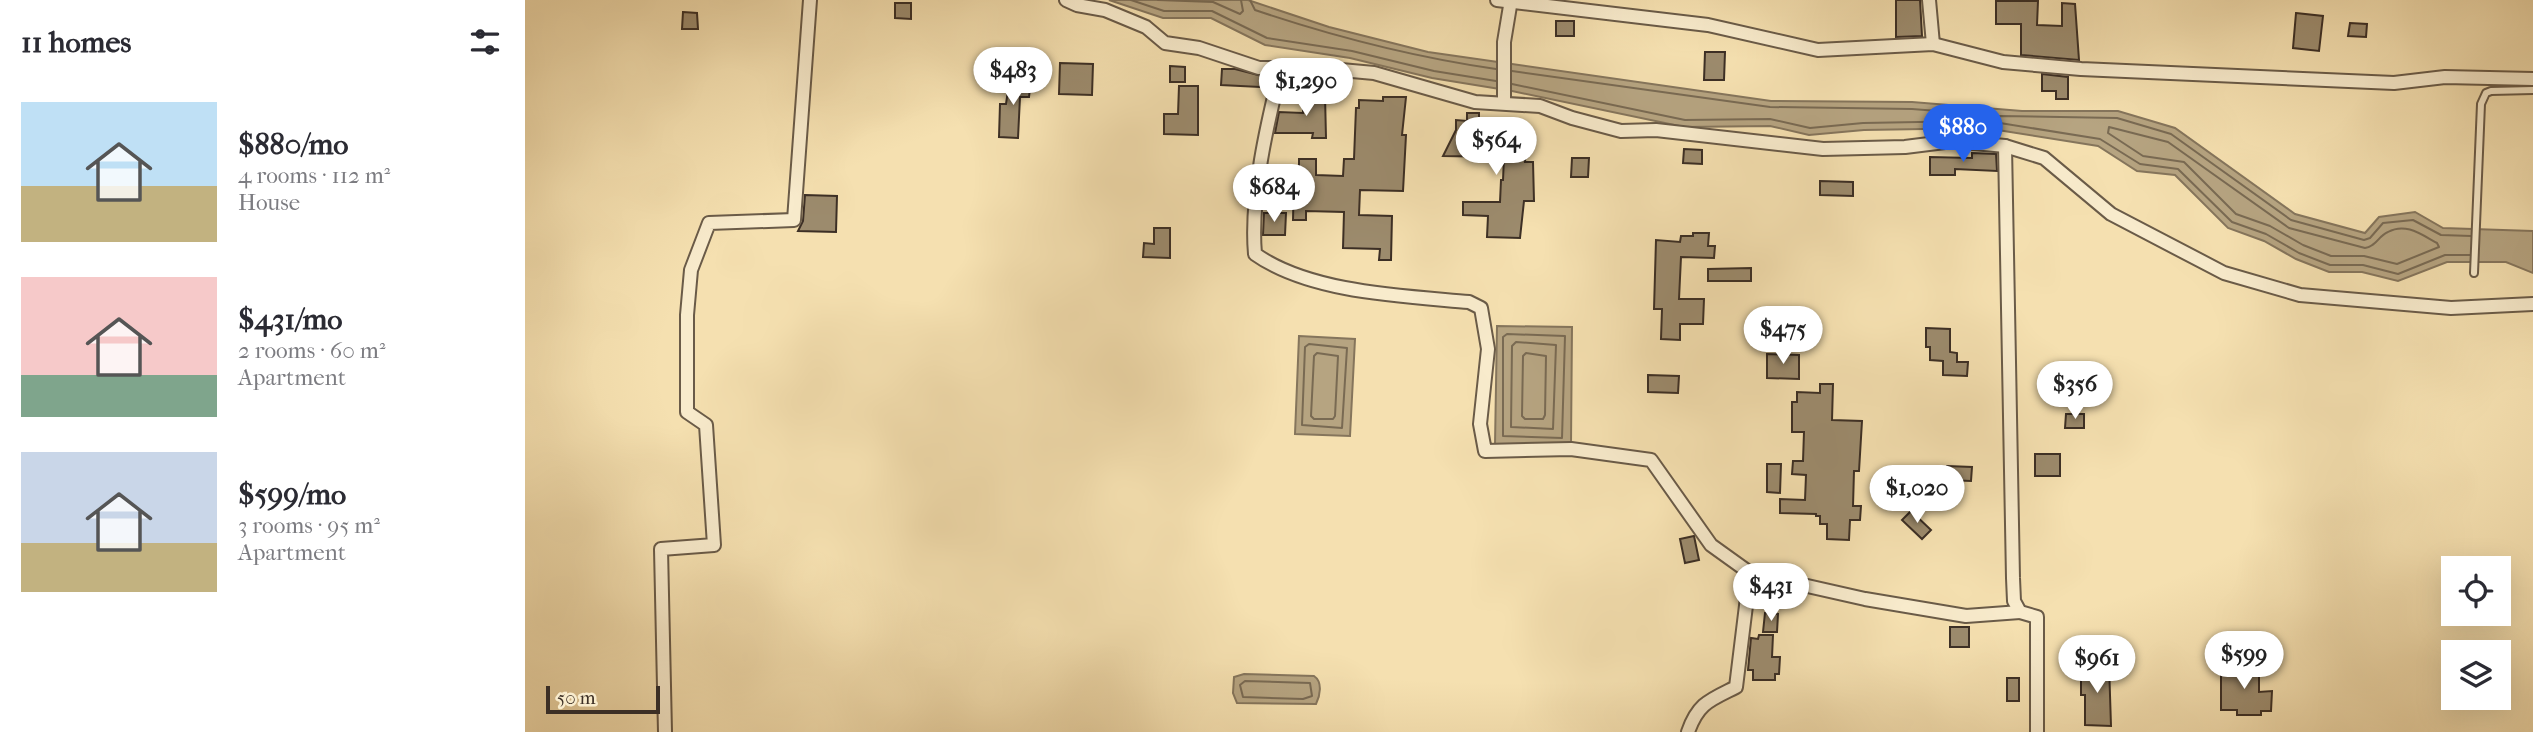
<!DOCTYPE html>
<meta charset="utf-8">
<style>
:root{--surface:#fff;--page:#f7f7f7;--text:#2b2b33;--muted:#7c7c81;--accent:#2563eb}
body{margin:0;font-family:"IM FELL French Canon",serif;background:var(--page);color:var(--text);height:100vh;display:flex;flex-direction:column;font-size:26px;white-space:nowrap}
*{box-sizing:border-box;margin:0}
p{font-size:23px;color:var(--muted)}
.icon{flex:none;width:38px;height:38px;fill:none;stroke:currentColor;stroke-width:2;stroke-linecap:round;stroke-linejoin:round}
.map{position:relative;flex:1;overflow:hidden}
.panel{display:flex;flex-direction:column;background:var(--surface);width:525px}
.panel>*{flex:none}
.tools{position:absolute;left:1916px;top:556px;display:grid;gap:14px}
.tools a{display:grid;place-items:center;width:70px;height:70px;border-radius:0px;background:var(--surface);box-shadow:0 7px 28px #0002;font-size:35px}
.scale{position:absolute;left:21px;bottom:18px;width:114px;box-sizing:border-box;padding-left:7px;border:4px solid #3c2f25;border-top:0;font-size:19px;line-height:24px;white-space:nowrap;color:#3c2f25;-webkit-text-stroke:5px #f8ebcc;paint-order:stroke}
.price{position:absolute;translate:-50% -60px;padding:0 16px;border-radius:24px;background:#fff;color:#222;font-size:23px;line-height:46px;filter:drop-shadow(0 2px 4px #0008)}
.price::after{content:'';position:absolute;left:50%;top:42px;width:21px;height:16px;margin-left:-10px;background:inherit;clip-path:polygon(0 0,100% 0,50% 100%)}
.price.selected{background:var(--accent);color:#fff}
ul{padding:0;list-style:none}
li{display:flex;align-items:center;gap:21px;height:175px;padding:0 21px}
li span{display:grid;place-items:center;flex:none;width:196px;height:140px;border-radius:0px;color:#555}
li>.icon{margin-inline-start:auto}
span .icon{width:84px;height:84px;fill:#fffc;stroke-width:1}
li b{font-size:30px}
h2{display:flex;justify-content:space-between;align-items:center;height:84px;padding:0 21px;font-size:30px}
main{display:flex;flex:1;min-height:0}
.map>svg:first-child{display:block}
</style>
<main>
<section class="panel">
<h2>11 homes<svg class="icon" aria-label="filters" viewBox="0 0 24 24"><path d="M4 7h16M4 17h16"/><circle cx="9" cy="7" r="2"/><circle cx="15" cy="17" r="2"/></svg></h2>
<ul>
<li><span style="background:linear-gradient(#bfe0f5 60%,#c2b280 0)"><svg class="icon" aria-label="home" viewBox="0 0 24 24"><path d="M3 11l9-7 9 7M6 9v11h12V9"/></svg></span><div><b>$880/mo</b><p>4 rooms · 112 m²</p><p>House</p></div></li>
<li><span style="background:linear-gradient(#f6c9c9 70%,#7fa58c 0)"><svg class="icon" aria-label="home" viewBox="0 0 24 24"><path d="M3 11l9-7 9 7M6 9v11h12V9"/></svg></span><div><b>$431/mo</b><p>2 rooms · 60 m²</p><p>Apartment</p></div></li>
<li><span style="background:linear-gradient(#c9d6e8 65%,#c2b280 0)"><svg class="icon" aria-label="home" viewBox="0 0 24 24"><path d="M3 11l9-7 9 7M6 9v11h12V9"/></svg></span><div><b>$599/mo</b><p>3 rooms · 95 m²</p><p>Apartment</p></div></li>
</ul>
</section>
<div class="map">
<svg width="2008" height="732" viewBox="0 0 2008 732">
<rect width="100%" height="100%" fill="#f5e0b0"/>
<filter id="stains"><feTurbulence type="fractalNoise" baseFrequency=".00286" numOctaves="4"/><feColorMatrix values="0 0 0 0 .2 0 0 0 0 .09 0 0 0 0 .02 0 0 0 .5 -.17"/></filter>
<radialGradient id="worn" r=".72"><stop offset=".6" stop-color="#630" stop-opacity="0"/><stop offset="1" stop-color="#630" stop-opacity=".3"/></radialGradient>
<!-- water -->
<g fill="#b6a481" stroke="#85755c" stroke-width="2">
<path d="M584,0H723L804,27L903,52L1246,101L1387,102L1497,111H1593L1650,128L1770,214L1840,233L1854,217L1890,212L1918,228L2008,231V273L1981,262H1922L1873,281L1837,272H1804L1771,259L1739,241L1703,228L1650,175L1612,171L1573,146L1460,128L1339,130L1284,135L1245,126L1159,127L987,91L907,78L825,58L740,45L686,18H638Z"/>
<path d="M972,326L1047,327L1046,445H970Z"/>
<path d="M774,336L830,339L825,436L770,434Z"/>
<path d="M719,674L789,676C798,682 795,696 791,704L712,703L708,693L709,677Z"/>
</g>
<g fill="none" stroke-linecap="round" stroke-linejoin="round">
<!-- shore -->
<g stroke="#796a53" stroke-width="2">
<path d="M606,0L639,11H687L742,38L827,51L909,71L971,81"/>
<path d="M633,0L688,2L715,14L718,11L716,0"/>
<path d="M725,0L730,10C810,37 888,57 971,69"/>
<path d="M987,71L1245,107L1387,109L1451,114L1454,118L1450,121L1338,123L1285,128L1245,119L1160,120L987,84"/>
<path d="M1584,127L1643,142L1764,228L1840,248C1852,246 1853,236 1863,232C1881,222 1897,235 1912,243L1914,247L1872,264L1839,256H1806L1778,245L1745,226L1711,214L1659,162L1618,156L1583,133Z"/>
<path d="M1945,255H1920L1873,274L1838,265H1805L1774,253L1741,234L1707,222L1653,169L1615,164L1575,139L1475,123L1472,119L1475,116L1592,118L1646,134L1766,220L1839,240L1845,238L1858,223L1888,220L1916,235L1946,236"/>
<path d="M982,334L1040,336L1037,438L978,436V337Z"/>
<path d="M991,342L1031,345L1028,429L986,427L987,346Z"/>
<path d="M784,344L822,348L817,428L777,425L780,347Z"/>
<path d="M792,353L813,356L810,416L808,419H789L786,416L789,356Z"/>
<path d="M1001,353L1021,356L1020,415L1018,419H1000L997,416L998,356Z"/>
<path d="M720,681L785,683L787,696L778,699L718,697L715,685Z"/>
</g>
</g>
<!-- building -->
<g fill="#9c8b6d" stroke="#3c2f25" stroke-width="2">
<path d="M1371,0H1395L1397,36L1371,37Z"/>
<path d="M1471,1H1513L1512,25L1537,26V3L1550,4L1554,60L1496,55V24H1471Z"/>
<path d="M370,3H386V19L370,18Z"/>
<path d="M158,12L172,13L173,29H157Z"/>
<path d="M1771,13L1798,16L1794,51L1768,48Z"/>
<rect x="1031" y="21" width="18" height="15"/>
<path d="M1825,23L1842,24L1841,37L1823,36Z"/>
<path d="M1180,52H1200L1199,80H1179Z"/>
<path d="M535,63L568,64L567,95L534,94Z"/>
<path d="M645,66L660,67V82H645Z"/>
<path d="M697,69H710L741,77L735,87L696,85Z"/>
<path d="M1517,74L1543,77V99H1531V91H1517Z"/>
<path d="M485,77L506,80L504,97H495L493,138L474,137L475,104H481Z"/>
<path d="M654,86H673V135L639,134V114H653Z"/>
<path d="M778,94L800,95L801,138H787L788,133H750L754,112L778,113Z"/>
<path d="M858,97H881L877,135H881L878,191L835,190L834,215L867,216L866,260H854L855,249L818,248L819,212L781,211V220H768L769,175H774V159H791V175L818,176L819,159H829L831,108H834V100L858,101Z"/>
<path d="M942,113H954V126H964V143L1001,144L1000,162H1008L1009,201H999L995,238L962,237L963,216L938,215V202H975L976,180H978L979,157L918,156L931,130V120L942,121Z"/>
<path d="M1159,149L1177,150V164L1158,163Z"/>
<path d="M1447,153L1471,154L1472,171L1430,169V175H1405V157L1447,158Z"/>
<path d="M1047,158H1064L1063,177H1046Z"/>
<path d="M1295,181L1328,182V196L1295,195Z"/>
<path d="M280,195L312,196L311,232L273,231L278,221Z"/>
<path d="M739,213H761L760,235H738Z"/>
<path d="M629,228H645V258L618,257L619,243L629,244Z"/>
<path d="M1168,233H1184L1183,246H1190L1189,258L1156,257L1154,299H1179L1178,324H1155V340L1136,339L1137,309H1129L1131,240L1155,242L1156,236H1168Z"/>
<path d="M1226,268V281H1183V269Z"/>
<path d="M1401,328L1425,329V352L1432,353V362H1443L1442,376L1418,375V361L1405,360V347H1401Z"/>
<path d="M1242,354L1274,355V379L1242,378Z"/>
<path d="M1123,375L1154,376L1153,393L1123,392Z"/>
<path d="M1295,384H1308L1307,420L1337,421L1334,471H1329L1328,506H1336L1335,520H1325L1324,540L1302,539V524H1295V516H1291V514L1255,513V499L1280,500L1281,475L1267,474L1268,461H1278L1279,432H1267V402H1272V392L1295,393Z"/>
<path d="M1541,414H1559V428H1540Z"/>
<rect x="1510" y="454" width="25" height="22"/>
<path d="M1242,464H1256L1255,493L1242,492Z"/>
<path d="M1422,466L1447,467L1446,481L1422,480Z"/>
<path d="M1386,511L1406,530L1397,539L1377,520Z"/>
<path d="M1169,536L1174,560L1160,563L1155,539Z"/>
<path d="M1240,613L1253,614L1252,632H1238Z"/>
<rect x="1425" y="627" width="19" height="20"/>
<path d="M1234,635H1248L1247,657H1255L1254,674H1250V680H1228V670H1223L1226,638L1233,639Z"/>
<path d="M1561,664H1584L1586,726L1560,725V695H1556V678H1560Z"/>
<path d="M1696,667H1734V692L1747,691L1746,711H1736V715H1712V710H1696Z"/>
<rect x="1482" y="678" width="12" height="23"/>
</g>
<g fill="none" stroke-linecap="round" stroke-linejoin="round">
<defs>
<path id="service" d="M1949,273L1956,104L1961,93L1966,91L2008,90"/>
<g id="minor">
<path d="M541,0L552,5L580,10L621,27L640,43L674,48L734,68H794L849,73L950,102L1015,106L1047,118L1096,131L1131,130L1298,149L1380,147L1428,141L1480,146L1519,158L1586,214L1699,273L1775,295L1926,308L2008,304"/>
<path d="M972,0L1183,25L1293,50L1408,44L1478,62L1556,69L1869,83L1920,77L2008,79"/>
<path d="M1404,0L1408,44"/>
<path d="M756,68C742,124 725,197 730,254C785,293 878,296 944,302L956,308L963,349L955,424L960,451L1046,449L1126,460L1186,545L1225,573L1340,599L1441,616L1495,612"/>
<path d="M979,102V42L986,0"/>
<path d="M1480,146L1488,578L1489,601L1495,612L1512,617V732"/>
<path d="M140,732L136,549L189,545L181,425L162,412V315L166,270L184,223L269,220L285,0"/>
<path d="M1163,732C1173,703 1185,700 1211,687L1225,573"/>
</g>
</defs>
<!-- service casing -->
<use href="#service" stroke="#6a5b48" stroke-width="10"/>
<!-- minor casing -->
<use href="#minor" stroke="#6a5b48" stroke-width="16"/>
<!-- service -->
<use href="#service" stroke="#f8ebcc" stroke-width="6"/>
<!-- minor -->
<use href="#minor" stroke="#f8ebcc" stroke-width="12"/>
</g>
<rect width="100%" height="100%" filter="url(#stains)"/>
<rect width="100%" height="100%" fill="url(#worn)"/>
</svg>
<div class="tools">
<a><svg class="icon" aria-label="locate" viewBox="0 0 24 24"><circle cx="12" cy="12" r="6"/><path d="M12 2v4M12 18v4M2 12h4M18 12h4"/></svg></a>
<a><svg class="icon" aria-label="layers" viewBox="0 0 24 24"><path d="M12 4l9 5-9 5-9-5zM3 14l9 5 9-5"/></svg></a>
</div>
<div class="scale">50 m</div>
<b class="price" style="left:488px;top:107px">$483</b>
<b class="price" style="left:781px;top:118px">$1,290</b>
<b class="price selected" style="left:1438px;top:164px">$880</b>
<b class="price" style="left:971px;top:177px">$564</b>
<b class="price" style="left:749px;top:224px">$684</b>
<b class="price" style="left:1258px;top:366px">$475</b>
<b class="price" style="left:1550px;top:421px">$356</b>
<b class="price" style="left:1392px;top:525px">$1,020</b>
<b class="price" style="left:1246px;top:623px">$431</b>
<b class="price" style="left:1719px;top:691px">$599</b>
<b class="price" style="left:1572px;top:695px">$961</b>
</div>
</main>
